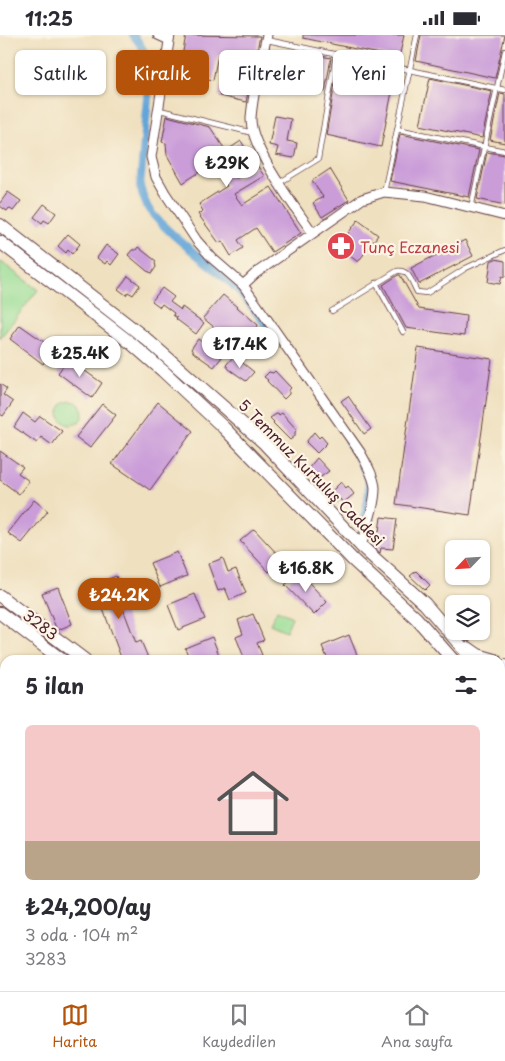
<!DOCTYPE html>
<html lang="tr">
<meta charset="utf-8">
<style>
:root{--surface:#fff;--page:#f7f7f7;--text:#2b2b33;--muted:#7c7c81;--line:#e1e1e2;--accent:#b45309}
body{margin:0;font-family:"Playpen Sans",sans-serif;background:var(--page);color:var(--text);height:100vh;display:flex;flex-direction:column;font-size:19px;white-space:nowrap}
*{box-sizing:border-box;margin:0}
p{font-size:16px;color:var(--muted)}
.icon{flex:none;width:28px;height:28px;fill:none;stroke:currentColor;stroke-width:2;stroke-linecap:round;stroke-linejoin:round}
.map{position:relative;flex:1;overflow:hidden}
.details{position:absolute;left:0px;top:620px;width:505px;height:336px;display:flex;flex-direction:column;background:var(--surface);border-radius:15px 15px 0 0;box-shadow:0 1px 4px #0004}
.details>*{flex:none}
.hud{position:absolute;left:15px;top:15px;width:475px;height:45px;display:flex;gap:10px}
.needle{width:32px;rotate:245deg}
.fabs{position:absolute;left:445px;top:505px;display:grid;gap:10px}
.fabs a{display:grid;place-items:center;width:45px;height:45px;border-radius:8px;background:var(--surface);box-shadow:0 1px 4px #0004;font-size:25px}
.price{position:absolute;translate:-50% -42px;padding:0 11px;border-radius:18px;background:#fff;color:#222;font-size:16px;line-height:32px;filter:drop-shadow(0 1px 2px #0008)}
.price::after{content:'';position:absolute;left:50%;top:30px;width:15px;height:11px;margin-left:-8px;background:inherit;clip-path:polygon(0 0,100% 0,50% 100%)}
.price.on{background:var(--accent);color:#fff}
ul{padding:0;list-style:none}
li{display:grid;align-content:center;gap:10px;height:265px;padding:0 25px}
li span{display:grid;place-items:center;height:155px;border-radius:8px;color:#555}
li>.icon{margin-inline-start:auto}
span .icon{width:90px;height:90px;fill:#fffc;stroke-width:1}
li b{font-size:21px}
h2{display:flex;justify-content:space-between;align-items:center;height:60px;padding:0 25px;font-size:21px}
.tag{padding:0 18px;border-radius:8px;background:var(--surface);box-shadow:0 1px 4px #0004;font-size:18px;line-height:45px}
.tag.on{background:var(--accent);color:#fff}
.status{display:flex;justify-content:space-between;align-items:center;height:35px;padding:0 25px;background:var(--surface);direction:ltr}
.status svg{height:14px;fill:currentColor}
.tabs{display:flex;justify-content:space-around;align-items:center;height:70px;border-top:1px solid var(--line);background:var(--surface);font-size:14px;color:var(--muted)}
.tabs a{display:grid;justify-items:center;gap:2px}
.tabs .on{color:var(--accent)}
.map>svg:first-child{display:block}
</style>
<div class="status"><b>11:25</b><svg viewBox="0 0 49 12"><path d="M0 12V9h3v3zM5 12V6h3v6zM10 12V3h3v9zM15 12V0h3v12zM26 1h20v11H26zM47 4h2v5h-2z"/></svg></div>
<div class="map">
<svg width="505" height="956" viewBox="0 0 505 956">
<rect width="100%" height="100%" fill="#fcf5e5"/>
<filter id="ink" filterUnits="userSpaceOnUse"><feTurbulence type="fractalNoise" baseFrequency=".02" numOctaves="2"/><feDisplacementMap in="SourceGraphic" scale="10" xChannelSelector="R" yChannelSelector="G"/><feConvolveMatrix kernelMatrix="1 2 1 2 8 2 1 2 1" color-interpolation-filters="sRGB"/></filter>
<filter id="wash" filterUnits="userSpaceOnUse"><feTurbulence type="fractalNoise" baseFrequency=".0096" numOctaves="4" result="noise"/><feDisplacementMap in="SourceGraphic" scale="20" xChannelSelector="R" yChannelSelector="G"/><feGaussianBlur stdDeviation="1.12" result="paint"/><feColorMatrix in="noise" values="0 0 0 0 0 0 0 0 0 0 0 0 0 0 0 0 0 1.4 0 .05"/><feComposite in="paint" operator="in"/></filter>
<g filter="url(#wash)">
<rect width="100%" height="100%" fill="#efe0bf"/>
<!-- green -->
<g fill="#99dd95" stroke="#727e60">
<path d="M0,226L38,255L0,303Z"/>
<circle cx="71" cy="378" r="12"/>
<path d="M277,575L292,582L286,596L270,589Z"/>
</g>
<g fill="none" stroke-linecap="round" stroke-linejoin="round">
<!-- canal -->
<g stroke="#64a5d8" stroke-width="8">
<path d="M133,0C145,14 147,22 150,40L140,152C143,160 145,169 150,176C172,203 208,227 234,251C250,266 263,287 276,305"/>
<path d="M348,406C372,445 374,448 361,493"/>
<path d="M500,741L505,756"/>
<path d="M500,898L505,892"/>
<path d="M482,951L484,956"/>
</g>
</g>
<g id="blocks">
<!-- building -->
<g fill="#ca9dd9">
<path d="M186,0L260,1L256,19L252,18L247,42L251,43L246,67L219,61L221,51L237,54L241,35L233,33L235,23L218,20L213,45L179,38Z"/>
<path d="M303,0H404L399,23L303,3Z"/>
<path d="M421,0H505L495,43L416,26Z"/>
<path d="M310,19L331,23L325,57L290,50L293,37L300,38L301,35L307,36Z"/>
<path d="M339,25L396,37L381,112L326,100Z"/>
<path d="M430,43L492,56L482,103L420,90Z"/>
<path d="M500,58L505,59V108L490,105Z"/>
<path d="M167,81L210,92L226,116L241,106L248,117L228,130L236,143L257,130L264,141L234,159L242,170L271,152L301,198L272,217L256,193L238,205L243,213L231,221L222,206L219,208L198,179L203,176L199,169L227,151L212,129L183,148L167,120L166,108L162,107Z"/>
<path d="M275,81L291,84L287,106L297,108L294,123L276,120L278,112L269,110Z"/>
<path d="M400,99L479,115L469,162L390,146Z"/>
<path d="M487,117L505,120V170L477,164Z"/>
<path d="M330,134L349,165L322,182L313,168L323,162L312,146Z"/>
<path d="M8,157L21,166L13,176L9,173L7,176L0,171V168Z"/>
<path d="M44,169L56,178L49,188L44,185L42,188L34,182Z"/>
<path d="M358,185L378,200L358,227L338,212Z"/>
<path d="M68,199L80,209L72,219L68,215L66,218L58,211Z"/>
<path d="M465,205L473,221L419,249L411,233Z"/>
<path d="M106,210L119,219L111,230L107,226L105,229L97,223Z"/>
<path d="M138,212L156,226L155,228L156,232L152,238L147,236L128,220L132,215H136Z"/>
<path d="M495,224L505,226V242L502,241L500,249L488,247L491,226Z"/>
<path d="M398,240H400L419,274L466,281L464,301L406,293L383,250Z"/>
<path d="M128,241L140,250L133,260L128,257L126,260L118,254Z"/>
<path d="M162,253L174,262L170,267L181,275L182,272L204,288L196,299L176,284L177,283L173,280L174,278L162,269L160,272L152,266Z"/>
<path d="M223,260L258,290L239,315L230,308L231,306L203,283Z"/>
<path d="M20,290L54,314L43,329L10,304Z"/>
<path d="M198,304L222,322L214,332L194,318L191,314Z"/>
<path d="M418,313L492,324L470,480L396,469Z"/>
<path d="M234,321L254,337L246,346L229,334L226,330Z"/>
<path d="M68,324L102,348L92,363L58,338Z"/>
<path d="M275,336L291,353L289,355V359L284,364L267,346L268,345L264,342L269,337L273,338Z"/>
<path d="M0,349L7,354L3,360L13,367L3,381L0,379Z"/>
<path d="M348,361L371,394L364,399L341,366Z"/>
<path d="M158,367L193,396L150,455L112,429Z"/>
<path d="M102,369L116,380L90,413L76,402Z"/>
<path d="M23,378L35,387L40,381L62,396L52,410L41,402L37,408L14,392Z"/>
<path d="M278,378L279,380L282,378L297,395L295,397V401L290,405L273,388L274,387L270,383Z"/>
<path d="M314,397L319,403L321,401L327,408L317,418L306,407Z"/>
<path d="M0,416L23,432L18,438L29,446L19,459L0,445Z"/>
<path d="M317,423L329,436L318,444L307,435Z"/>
<path d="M341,447L346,453L348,451L354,459L343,468L340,464L335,468L331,463L335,460L332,456Z"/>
<path d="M34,465L48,476L22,508L8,498Z"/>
<path d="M381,482L397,484L393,514L381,513L380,518L371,510L373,496L379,497Z"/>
<path d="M254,494L282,524L269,537L240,506Z"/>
<path d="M177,517L187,541L160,552L150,528Z"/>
<path d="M223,523L228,537L236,534L246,558L230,565L225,553L218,556L208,529Z"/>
<path d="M416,536L430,550L425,555L410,541Z"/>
<path d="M299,537L327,567L314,580L285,550Z"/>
<path d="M116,541L127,569L122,571L136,608L141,606L149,625H122L94,550Z"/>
<path d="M58,552L72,589L58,595L56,593L42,558Z"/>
<path d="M195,559L205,584L178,595L168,570Z"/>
<path d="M253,579L264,605L257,608L262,620L250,625H245L236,602L243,599L238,585Z"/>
<path d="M349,600L359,625H328L322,611Z"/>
<path d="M212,602L221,625H190L185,613Z"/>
</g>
</g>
</g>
<g filter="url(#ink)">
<use href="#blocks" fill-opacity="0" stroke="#633c41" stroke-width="1"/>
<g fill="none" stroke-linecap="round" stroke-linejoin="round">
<defs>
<g id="lane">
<path d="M267,5L505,55"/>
<path d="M160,75L253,98"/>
<path d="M397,94L505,116"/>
<path d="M279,148L318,124L336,20"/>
<path d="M384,157L417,0"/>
<path d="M471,173L505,16"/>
<path d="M376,248L403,297"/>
<path d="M332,276L397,236C409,234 412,248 417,257L427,258L466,233L505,215"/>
</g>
<g id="street">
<path d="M158,0L169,5"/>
<path d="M170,0L151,122L156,142L165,158L197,206L213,224L243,250L360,417C366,428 374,441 375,453C375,471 366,494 361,511"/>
<path d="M267,0C261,27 253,55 251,83C250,113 295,172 312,197"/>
<path d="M243,250L256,238L362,164L384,157L425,161L505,181"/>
<path d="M502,733L504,732"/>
<path d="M0,743L5,747L3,754L0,755"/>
<path d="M500,783L505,809"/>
<path d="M500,883L504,879L505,874"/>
<path d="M500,912L505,905"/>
<path d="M473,951L474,956"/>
<path d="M490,951L492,956"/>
<path d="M498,956L505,947"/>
</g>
<g id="secondary">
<path d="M0,190L145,303L263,407L361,511L425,569L473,625"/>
<path d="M0,207L132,309L163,336L224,393L353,525L416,583L453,625"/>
<path d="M0,561L85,625"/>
<path d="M0,578L62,625"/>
<path d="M468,613L478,620L495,625"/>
<path d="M500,637L505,631"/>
<path d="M500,659L505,666"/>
<path d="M500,692L505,703"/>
<path d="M0,826L5,824"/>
<path d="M279,951L280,956"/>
</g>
</defs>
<!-- lane casing -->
<use href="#lane" stroke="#633c41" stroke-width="6"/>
<!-- street casing -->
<use href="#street" stroke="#633c41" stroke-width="11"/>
<!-- secondary casing -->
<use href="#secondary" stroke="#633c41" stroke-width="14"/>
<!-- lane -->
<use href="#lane" stroke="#fff" stroke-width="4.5"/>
<!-- street -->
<use href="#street" stroke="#fff" stroke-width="9"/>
<!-- secondary -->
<use href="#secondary" stroke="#fff" stroke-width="12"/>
</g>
</g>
<!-- icons -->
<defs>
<symbol id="pharmacy-disc" viewBox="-11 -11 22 22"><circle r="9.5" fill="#e0444e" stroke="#fcf5e5"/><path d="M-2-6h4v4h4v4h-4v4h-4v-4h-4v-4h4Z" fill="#fff"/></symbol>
</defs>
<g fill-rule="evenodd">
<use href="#pharmacy-disc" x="325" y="195" width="32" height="32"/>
</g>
<g text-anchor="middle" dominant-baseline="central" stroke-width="4.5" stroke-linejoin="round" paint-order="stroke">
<!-- health labels -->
<g font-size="15" fill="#be3a42" stroke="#fcf5e5" text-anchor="start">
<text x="360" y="211">Tunç Eczanesi</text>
</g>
<!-- street labels -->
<g font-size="15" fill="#4a1f2b" stroke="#fcf5e5">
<text transform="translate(312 437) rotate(45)">5 Temmuz Kurtuluş Caddesi</text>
<text transform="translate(41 589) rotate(37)">3283</text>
</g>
</g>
</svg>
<div class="fabs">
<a><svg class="needle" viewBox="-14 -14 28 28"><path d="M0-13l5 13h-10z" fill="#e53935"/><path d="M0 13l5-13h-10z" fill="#7c7c81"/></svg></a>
<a><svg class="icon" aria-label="layers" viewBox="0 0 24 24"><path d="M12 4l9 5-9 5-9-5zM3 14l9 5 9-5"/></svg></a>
</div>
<b class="price" style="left:227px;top:153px">₺29K</b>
<b class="price" style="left:240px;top:334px">₺17.4K</b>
<b class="price" style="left:80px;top:343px">₺25.4K</b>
<b class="price" style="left:306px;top:558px">₺16.8K</b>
<b class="price on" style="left:119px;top:585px">₺24.2K</b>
<div class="hud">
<a class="tag">Satılık</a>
<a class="tag on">Kiralık</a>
<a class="tag">Filtreler</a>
<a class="tag">Yeni</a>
</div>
<section class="details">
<h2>5 ilan<svg class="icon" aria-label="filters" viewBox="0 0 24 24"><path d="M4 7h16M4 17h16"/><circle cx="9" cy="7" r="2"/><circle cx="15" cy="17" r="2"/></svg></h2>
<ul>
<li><span style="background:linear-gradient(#f6c9c9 75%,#b9a48a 0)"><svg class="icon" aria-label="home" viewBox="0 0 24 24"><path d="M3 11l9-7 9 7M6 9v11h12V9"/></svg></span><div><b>₺24,200/ay</b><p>3 oda · 104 m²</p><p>3283</p></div></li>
</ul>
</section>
</div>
<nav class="tabs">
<a class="on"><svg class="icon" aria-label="map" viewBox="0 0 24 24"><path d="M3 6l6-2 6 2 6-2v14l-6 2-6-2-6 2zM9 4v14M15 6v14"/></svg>Harita</a>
<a><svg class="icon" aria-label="saved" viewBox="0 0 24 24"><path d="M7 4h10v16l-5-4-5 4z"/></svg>Kaydedilen</a>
<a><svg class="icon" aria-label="home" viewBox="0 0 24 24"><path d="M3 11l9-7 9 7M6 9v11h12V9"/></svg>Ana sayfa</a>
</nav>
